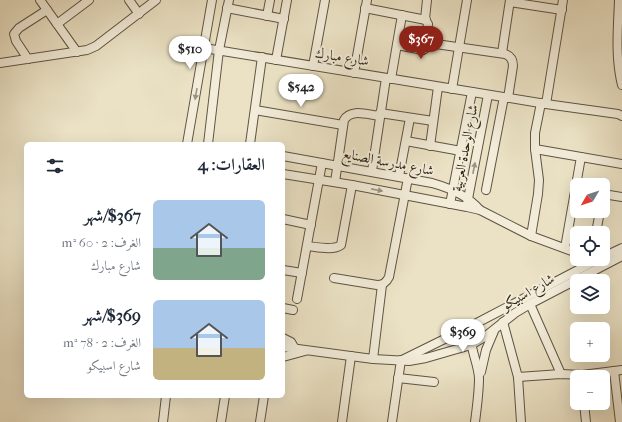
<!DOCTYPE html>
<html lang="ar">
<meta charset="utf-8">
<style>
:root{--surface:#fff;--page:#f2f2f3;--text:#1f2937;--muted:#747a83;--accent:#8f2418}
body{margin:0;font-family:"IM FELL French Canon",Amiri,serif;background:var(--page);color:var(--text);direction:rtl;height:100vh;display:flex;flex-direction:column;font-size:15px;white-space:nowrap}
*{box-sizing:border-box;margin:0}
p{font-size:13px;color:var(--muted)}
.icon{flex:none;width:22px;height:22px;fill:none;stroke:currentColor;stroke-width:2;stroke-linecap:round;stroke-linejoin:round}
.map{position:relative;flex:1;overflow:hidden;direction:ltr}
.drawer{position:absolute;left:24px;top:142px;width:261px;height:256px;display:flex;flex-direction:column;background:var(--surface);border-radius:6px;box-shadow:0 4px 16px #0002;direction:rtl}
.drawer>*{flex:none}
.needle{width:26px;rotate:231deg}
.controls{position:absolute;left:570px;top:178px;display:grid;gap:8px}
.controls a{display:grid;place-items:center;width:40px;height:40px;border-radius:6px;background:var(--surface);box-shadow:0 4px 16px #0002;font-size:20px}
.price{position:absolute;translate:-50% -34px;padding:0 9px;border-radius:14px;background:#fff;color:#222;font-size:13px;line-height:26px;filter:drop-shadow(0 1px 2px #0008)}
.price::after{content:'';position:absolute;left:50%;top:24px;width:12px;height:9px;margin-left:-6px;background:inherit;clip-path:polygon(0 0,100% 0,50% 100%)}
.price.on{background:var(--accent);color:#fff}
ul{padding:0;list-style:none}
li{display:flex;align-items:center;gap:12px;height:100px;padding:0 20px}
li span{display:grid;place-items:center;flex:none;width:112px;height:80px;border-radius:6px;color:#555}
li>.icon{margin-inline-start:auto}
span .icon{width:48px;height:48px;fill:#fffc;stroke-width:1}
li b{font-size:17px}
h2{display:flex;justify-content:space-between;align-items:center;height:48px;padding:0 20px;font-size:17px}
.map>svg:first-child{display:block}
</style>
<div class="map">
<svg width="622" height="422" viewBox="0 0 622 422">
<rect width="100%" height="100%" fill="#ebe2c5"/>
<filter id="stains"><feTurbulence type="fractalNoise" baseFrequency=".005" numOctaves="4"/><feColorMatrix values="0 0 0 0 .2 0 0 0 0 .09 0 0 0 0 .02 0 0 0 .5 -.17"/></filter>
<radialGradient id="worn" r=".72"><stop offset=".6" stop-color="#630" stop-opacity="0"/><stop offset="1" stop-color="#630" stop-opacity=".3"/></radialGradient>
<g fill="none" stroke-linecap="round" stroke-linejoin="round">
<defs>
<g id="minor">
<path d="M40,0L77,52"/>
<path d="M129,0L139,14"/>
<path d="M427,0L425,19L428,24L426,40L429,43L505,54C511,56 513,60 513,66L508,98"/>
<path d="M619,0C618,28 615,57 622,85"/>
<path d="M510,2L562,10"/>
<path d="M227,8L284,19"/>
<path d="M365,8L426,20"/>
<path d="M267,16L270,0"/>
<path d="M57,24L89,0"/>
<path d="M397,45L423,50L426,48L427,42"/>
<path d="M204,48L546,104L618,114L622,116"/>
<path d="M502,53L510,0"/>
<path d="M28,59L16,41L14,34L19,28L47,10"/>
<path d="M276,60L287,0"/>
<path d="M0,63L87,50L96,46L156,0"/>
<path d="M313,66L325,0"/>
<path d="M354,73L367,0"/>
<path d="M391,79L402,15"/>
<path d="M452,89L467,0"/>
<path d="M546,104L563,0"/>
<path d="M255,110L343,125"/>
<path d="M380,113L433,121"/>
<path d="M406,141L461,151"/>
<path d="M187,144L212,0"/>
<path d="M208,144L219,50L229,0"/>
<path d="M250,144L262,57"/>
<path d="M430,146L438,87"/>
<path d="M535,149L622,164"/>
<path d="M283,156L432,183C450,188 468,196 480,210"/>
<path d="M372,171L386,78"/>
<path d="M283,174L352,185L467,207L480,210L531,236L577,253"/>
<path d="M399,176L410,118"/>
<path d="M335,182L344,120C351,108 368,115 380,116"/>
<path d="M486,190L504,97"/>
<path d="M603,194L622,197"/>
<path d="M450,204L472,92"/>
<path d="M467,204L488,95"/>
<path d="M283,219L311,225"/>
<path d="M596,233L600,211"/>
<path d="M531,236L538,194L539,180L535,149V133L541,103"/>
<path d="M307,246C317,247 333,251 341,245L352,185"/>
<path d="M565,248L581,157"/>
<path d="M603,257L622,248"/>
<path d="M283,270L302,273"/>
<path d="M334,278L377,285C383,285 386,283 389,277L408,178"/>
<path d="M297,299L322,163"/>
<path d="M530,304L561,374"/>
<path d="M283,308L293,310"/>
<path d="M503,322L518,377L521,422"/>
<path d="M473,325C466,343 478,360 479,378C479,392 477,407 475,422"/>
<path d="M283,338L291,342L295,349"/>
<path d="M283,347L373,359L409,361L426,358L471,345L486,336L515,313L530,304L622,256"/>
<path d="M283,357L305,351"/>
<path d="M373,359L382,285"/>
<path d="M402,360L473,325L599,259"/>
<path d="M614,371L620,422"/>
<path d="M481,372L486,350L494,331"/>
<path d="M518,377L561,374L582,375L622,370"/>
<path d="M398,378L434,382"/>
<path d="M584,403L586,422"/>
<path d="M163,422L166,396"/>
<path d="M221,422L225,396"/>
<path d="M260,422L264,396"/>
<path d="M342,422L351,356"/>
<path d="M392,422L401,360"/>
</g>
</defs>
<!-- minor casing -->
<use href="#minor" stroke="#5f5443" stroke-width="10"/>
<!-- minor -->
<use href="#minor" stroke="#f2ecd9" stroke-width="8"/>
</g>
<!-- one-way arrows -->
<defs><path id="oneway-solid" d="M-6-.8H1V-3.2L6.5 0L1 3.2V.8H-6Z"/></defs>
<g fill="#9b9282">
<use href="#oneway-solid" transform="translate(196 94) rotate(100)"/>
<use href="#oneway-solid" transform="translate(474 168) rotate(-79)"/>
<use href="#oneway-solid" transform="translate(377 190) rotate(11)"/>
</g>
<g text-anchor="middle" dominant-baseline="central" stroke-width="4" stroke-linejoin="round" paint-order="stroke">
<!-- street labels -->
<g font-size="14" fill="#302518" stroke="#f2ecd9">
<text transform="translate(342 57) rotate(9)">شارع مبارك</text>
<text transform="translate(465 148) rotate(-79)">شارع الوحدة العربية</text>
<text transform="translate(388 162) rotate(11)">شارع مدرسة الصنايع</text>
<text transform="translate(528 292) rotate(-30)">شارع اسبيكو</text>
</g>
</g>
<rect width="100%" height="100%" filter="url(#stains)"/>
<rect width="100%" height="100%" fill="url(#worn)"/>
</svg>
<div class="controls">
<a><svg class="needle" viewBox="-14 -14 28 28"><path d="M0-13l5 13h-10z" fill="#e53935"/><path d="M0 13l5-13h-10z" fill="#747a83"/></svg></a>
<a><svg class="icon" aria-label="locate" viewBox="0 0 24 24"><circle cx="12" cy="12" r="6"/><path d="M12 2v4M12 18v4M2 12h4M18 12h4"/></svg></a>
<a><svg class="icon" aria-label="layers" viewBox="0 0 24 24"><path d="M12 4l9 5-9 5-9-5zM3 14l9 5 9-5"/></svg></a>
<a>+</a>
<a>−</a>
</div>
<b class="price on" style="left:421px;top:60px">$367</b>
<b class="price" style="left:190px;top:70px">$510</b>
<b class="price" style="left:301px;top:108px">$542</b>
<b class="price" style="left:463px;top:353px">$369</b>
<section class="drawer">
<h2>العقارات: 4<svg class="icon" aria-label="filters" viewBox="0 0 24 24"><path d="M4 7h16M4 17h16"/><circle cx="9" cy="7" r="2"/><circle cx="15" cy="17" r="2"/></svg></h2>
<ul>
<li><span style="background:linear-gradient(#a9c7e8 60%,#7fa58c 0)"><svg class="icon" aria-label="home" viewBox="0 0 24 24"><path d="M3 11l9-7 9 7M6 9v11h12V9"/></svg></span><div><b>$367/شهر</b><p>الغرف: 2 · 60 m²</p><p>شارع مبارك</p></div></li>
<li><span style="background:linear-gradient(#a9c7e8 60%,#c2b280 0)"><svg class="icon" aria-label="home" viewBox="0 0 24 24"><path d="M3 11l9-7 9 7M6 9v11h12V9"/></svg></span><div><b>$369/شهر</b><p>الغرف: 2 · 78 m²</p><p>شارع اسبيكو</p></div></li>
</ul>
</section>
</div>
